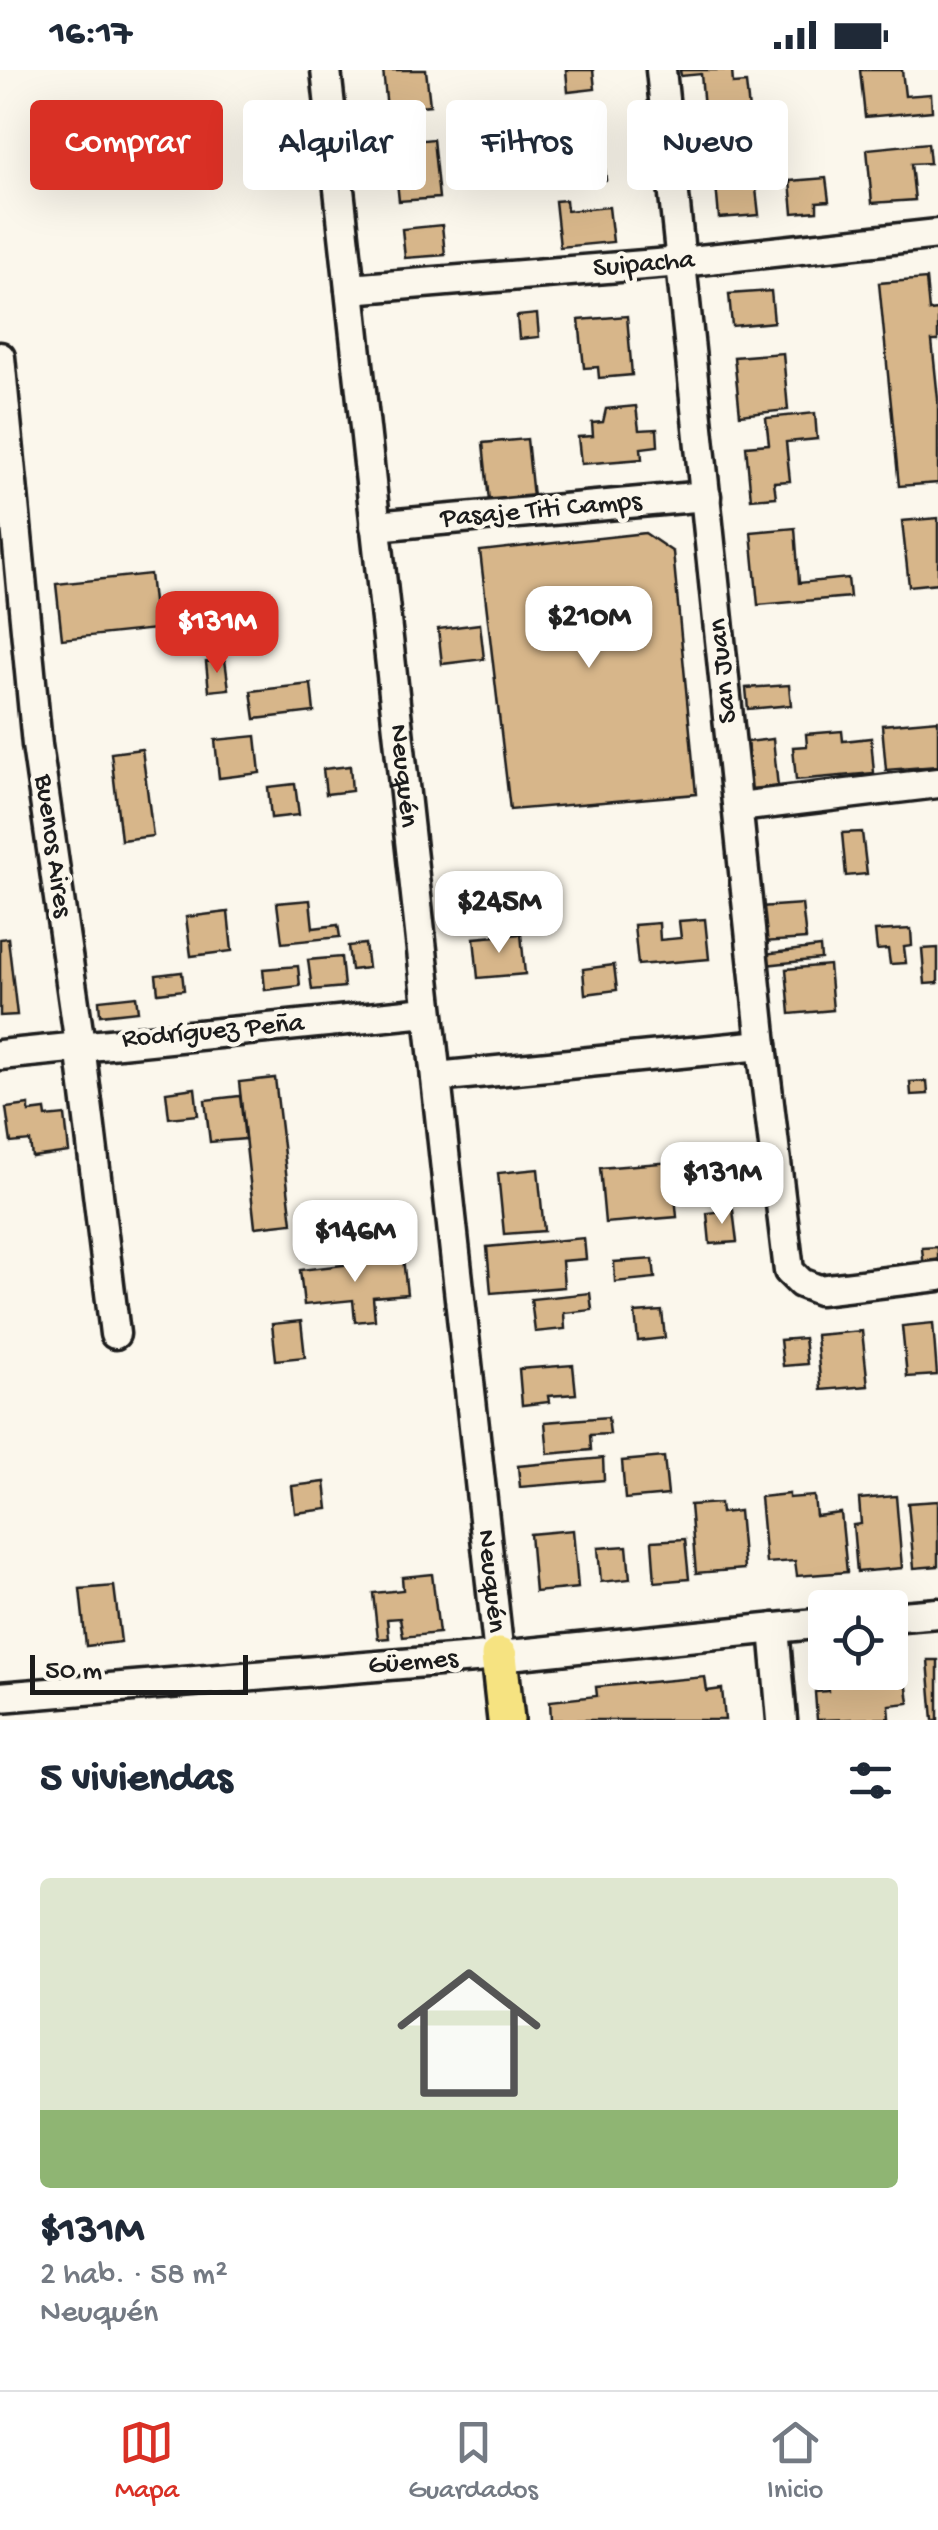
<!DOCTYPE html>
<html lang="es">
<meta charset="utf-8">
<style>
:root{--surface:#fff;--page:#f6f6f7;--text:#1f2937;--muted:#747a83;--line:#e0e1e3;--accent:#d93025}
body{margin:0;font-family:"Gochi Hand",sans-serif;background:var(--page);color:var(--text);height:100vh;display:flex;flex-direction:column;font-size:38px;white-space:nowrap}
*{box-sizing:border-box;margin:0}
p{font-size:32px;color:var(--muted)}
.icon{flex:none;width:55px;height:55px;fill:none;stroke:currentColor;stroke-width:2;stroke-linecap:round;stroke-linejoin:round}
.map{position:relative;height:1650px;overflow:hidden}
.sheet{display:flex;flex-direction:column;background:var(--surface);flex:1}
.sheet>*{flex:none}
.hud{position:absolute;left:30px;top:30px;width:880px;height:90px;display:flex;gap:20px}
.controls{position:absolute;left:808px;top:1520px;display:grid;gap:20px}
.controls a{display:grid;place-items:center;width:100px;height:100px;border-radius:10px;background:var(--surface);box-shadow:0 10px 40px #0002;font-size:50px}
.scale{position:absolute;left:30px;bottom:25px;width:218px;box-sizing:border-box;padding-left:10px;border:5px solid #1c1c1c;border-top:0;font-size:28px;line-height:35px;white-space:nowrap;color:#1c1c1c;-webkit-text-stroke:8px #fbf7ec;paint-order:stroke}
.price{position:absolute;translate:-50% -85px;padding:0 22px;border-radius:20px;background:#fff;color:#222;font-size:32px;line-height:65px;filter:drop-shadow(0 2px 5px #0008)}
.price::after{content:'';position:absolute;left:50%;top:60px;width:30px;height:22px;margin-left:-15px;background:inherit;clip-path:polygon(0 0,100% 0,50% 100%)}
.price.active{background:var(--accent);color:#fff}
ul{padding:0;list-style:none}
li{display:grid;align-content:center;gap:20px;height:530px;padding:0 40px}
li span{display:grid;place-items:center;height:310px;border-radius:10px;color:#555}
li>.icon{margin-inline-start:auto}
span .icon{width:180px;height:180px;fill:#fffc;stroke-width:1}
li b{font-size:42px}
h2{display:flex;justify-content:space-between;align-items:center;height:120px;padding:0 40px;font-size:42px}
.tag{padding:0 35px;border-radius:10px;background:var(--surface);box-shadow:0 10px 40px #0002;font-size:35px;line-height:90px}
.tag.active{background:var(--accent);color:#fff}
.status{display:flex;justify-content:space-between;align-items:center;height:70px;padding:0 50px;background:var(--surface);direction:ltr}
.status svg{height:28px;fill:currentColor}
.tabs{display:flex;justify-content:space-around;align-items:center;height:140px;border-top:2px solid var(--line);background:var(--surface);font-size:28px;color:var(--muted)}
.tabs a{display:grid;justify-items:center;gap:5px}
.tabs .active{color:var(--accent)}
.map>svg:first-child{display:block}
</style>
<div class="status"><b>16:17</b><svg viewBox="0 0 49 12"><path d="M0 12V9h3v3zM5 12V6h3v6zM10 12V3h3v9zM15 12V0h3v12zM26 1h20v11H26zM47 4h2v5h-2z"/></svg></div>
<div class="map">
<svg width="938" height="1650" viewBox="0 0 938 1650">
<rect width="100%" height="100%" fill="#fbf7ec"/>
<filter id="ink" filterUnits="userSpaceOnUse"><feTurbulence type="fractalNoise" baseFrequency=".01" numOctaves="2"/><feDisplacementMap in="SourceGraphic" scale="20" xChannelSelector="R" yChannelSelector="G"/><feConvolveMatrix kernelMatrix="1 2 1 2 8 2 1 2 1" color-interpolation-filters="sRGB"/></filter>
<g filter="url(#ink)">
<!-- building -->
<g fill="#d7b68a" stroke="#1c1c1c" stroke-width="2.5">
<path d="M383,0H426L430,35L387,39Z"/>
<path d="M566,0H593L595,19L568,22Z"/>
<path d="M680,0H732L733,14L746,13L751,58L706,62L701,4L681,6Z"/>
<path d="M860,0H902L905,26L931,24L932,41L865,47Z"/>
<path d="M570,41L572,59L540,62L538,44Z"/>
<path d="M601,59L606,110L565,114L560,63Z"/>
<path d="M433,69L439,128L399,131L393,73Z"/>
<path d="M928,73L930,93L911,94L915,130L872,133L867,79Z"/>
<path d="M743,89L744,102L754,101L759,145L719,148L714,92Z"/>
<path d="M826,108L829,131L817,132V141L793,143L790,111Z"/>
<path d="M566,130L567,141L609,137L613,172L560,177L555,131Z"/>
<path d="M442,155L445,185L405,188L402,159Z"/>
<path d="M926,209L929,241L938,240V271H932L938,329V413L899,416L879,213Z"/>
<path d="M771,221L774,252L732,256L729,224Z"/>
<path d="M537,244L539,267L519,269L517,246Z"/>
<path d="M627,246L632,305L599,308L598,297L584,298L579,250Z"/>
<path d="M783,283L788,340L740,345L734,287Z"/>
<path d="M636,336L639,360L657,359L658,376L641,378L642,389L581,394L578,367L593,366L592,353L603,352L606,339Z"/>
<path d="M815,343L817,369L786,372L790,411L774,412L776,427L751,429L746,376L769,374L766,348Z"/>
<path d="M527,369L533,427L489,431L483,373Z"/>
<path d="M938,448V513L909,516L902,451Z"/>
<path d="M795,458L799,513L848,508L850,527L758,535L751,462Z"/>
<path d="M645,463L673,482L696,724L510,740L480,481Z"/>
<path d="M150,504L156,559L62,569L56,514Z"/>
<path d="M480,554L484,589L442,594L438,559Z"/>
<path d="M225,590L229,619L209,621L206,592Z"/>
<path d="M311,614L314,642L255,649L251,621Z"/>
<path d="M789,615L791,635L748,639L746,618Z"/>
<path d="M938,650V696L886,700L882,655Z"/>
<path d="M842,661L843,671L871,668L874,703L796,710L793,677L807,676L806,664Z"/>
<path d="M256,666L260,703L219,708L215,670Z"/>
<path d="M773,669L778,717L751,719L747,672Z"/>
<path d="M142,679L153,766L121,770L111,683Z"/>
<path d="M350,696L352,721L326,724L323,699Z"/>
<path d="M295,714L299,745L271,748L268,717Z"/>
<path d="M862,762L867,804L846,806L842,763Z"/>
<path d="M515,809L518,840L467,844L464,814Z"/>
<path d="M310,830L313,858L338,855L340,867L282,873L277,833Z"/>
<path d="M802,834L806,869L763,872L760,837Z"/>
<path d="M228,842L232,881L191,886L186,847Z"/>
<path d="M705,849L709,889L638,895L634,855L659,853L660,870L681,868L679,851Z"/>
<path d="M911,859L912,876L904,877L906,893L890,894L888,879L877,880L875,861Z"/>
<path d="M521,864L525,904L478,908L474,868Z"/>
<path d="M8,868L17,945L0,946V869Z"/>
<path d="M365,874L368,898L351,900L348,876Z"/>
<path d="M820,877L821,889L765,895L764,884Z"/>
<path d="M938,878V913L925,914L922,879Z"/>
<path d="M341,887L344,917L312,920L308,890Z"/>
<path d="M614,895L617,920L585,924L583,899Z"/>
<path d="M829,895L833,940L790,944L786,899Z"/>
<path d="M298,896L300,916L265,920L263,899Z"/>
<path d="M182,902L184,920L158,923L156,905Z"/>
<path d="M136,926L138,941L100,945L99,930Z"/>
<path d="M275,1008L292,1153L255,1157L239,1012Z"/>
<path d="M927,1011L928,1024L911,1025L910,1012Z"/>
<path d="M195,1018L198,1045L169,1048L166,1022Z"/>
<path d="M240,1026L245,1069L210,1072L205,1030Z"/>
<path d="M29,1035V1042L45,1040L46,1047L65,1045L69,1082L32,1087L30,1071L11,1073L6,1038Z"/>
<path d="M672,1092L677,1147L605,1153L600,1098Z"/>
<path d="M538,1099L544,1161L504,1164L498,1103Z"/>
<path d="M733,1140L737,1172L710,1174L707,1143Z"/>
<path d="M584,1168L586,1189L562,1191L564,1217L491,1223L487,1177Z"/>
<path d="M938,1177V1198L924,1199L922,1178Z"/>
<path d="M403,1188L407,1224L373,1227L375,1250L355,1252L353,1230L304,1235L300,1200Z"/>
<path d="M653,1189L655,1208L615,1212L614,1192Z"/>
<path d="M590,1223L592,1240L564,1243L565,1259L535,1262L531,1229Z"/>
<path d="M662,1241L665,1268L638,1271L635,1243Z"/>
<path d="M301,1251L305,1287L276,1290L272,1254Z"/>
<path d="M933,1253L937,1305L907,1307L902,1256Z"/>
<path d="M862,1261L868,1316L821,1320L816,1265Z"/>
<path d="M804,1268L807,1294L783,1296L780,1270Z"/>
<path d="M573,1295L576,1324L548,1326L549,1332L522,1335L519,1299Z"/>
<path d="M608,1347L610,1364L590,1365L591,1380L548,1384L545,1352Z"/>
<path d="M664,1387L668,1425L625,1429L622,1391Z"/>
<path d="M603,1388L604,1410L520,1417L518,1396Z"/>
<path d="M325,1412L328,1439L295,1443L292,1416Z"/>
<path d="M789,1424V1428L814,1426L816,1446L841,1443L847,1502L797,1506L795,1491L766,1493L760,1427Z"/>
<path d="M896,1426L902,1498L857,1502L853,1455L861,1454L859,1429Z"/>
<path d="M938,1431V1496L914,1498L908,1433Z"/>
<path d="M720,1433L721,1443L739,1441L744,1499L696,1503L690,1435Z"/>
<path d="M573,1460L578,1518L535,1522L530,1464Z"/>
<path d="M685,1469L689,1509L655,1512L652,1471Z"/>
<path d="M627,1476L630,1509L601,1512L598,1478Z"/>
<path d="M432,1504L439,1563L403,1567L400,1548L387,1549L389,1568L378,1569L373,1523L403,1520L402,1507Z"/>
<path d="M114,1516L121,1572L86,1576L80,1519Z"/>
<path d="M903,1586L909,1633L889,1635L890,1648L817,1650L815,1622L828,1621L826,1602H890V1587Z"/>
<path d="M928,1590H938V1650H933Z"/>
<path d="M705,1607L707,1621L722,1619L725,1650H551L550,1631L597,1626L596,1617Z"/>
</g>
<g fill="none" stroke-linecap="round" stroke-linejoin="round">
<defs>
<g id="minor">
<path id="s1" d="M326,0L499,1586"/>
<path d="M661,0L762,975L789,1201L801,1213L819,1220L938,1206"/>
<path d="M350,219L681,192L938,164"/>
<path d="M0,287L37,675L80,975L115,1264"/>
<path d="M375,456L706,426"/>
<path d="M739,737L938,713"/>
<path d="M0,985L427,942"/>
<path d="M436,1007L762,975"/>
<path d="M890,1547L938,1543"/>
<path d="M774,1558L782,1650"/>
<path d="M0,1627L499,1586L825,1553"/>
</g>
<path id="major" d="M499,1586L506,1650"/>
</defs>
<!-- minor casing -->
<use href="#minor" stroke="#1c1c1c" stroke-width="35"/>
<!-- major casing -->
<use href="#major" stroke="#1c1c1c" stroke-width="42"/>
<!-- minor -->
<use href="#minor" stroke="#fbf7ec" stroke-width="28"/>
<!-- major -->
<use href="#major" stroke="#f6e381" stroke-width="35"/>
</g>
</g>
<g text-anchor="middle" dominant-baseline="central" stroke-width="9" stroke-linejoin="round" paint-order="stroke">
<!-- street labels -->
<g font-size="28" fill="#1c1c1c" stroke="#fbf7ec">
<text transform="translate(644 195) rotate(-5)">Suipacha</text>
<text transform="translate(541 441) rotate(-5)">Pasaje Titi Camps</text>
<text transform="translate(724 601) rotate(-96)">San Juan</text>
<text stroke="none"><textPath href="#s1" startOffset="710">Neuquén</textPath></text>
<text transform="translate(52 776) rotate(82)">Buenos Aires</text>
<text transform="translate(213 962) rotate(-5)">Rodríguez Peña</text>
<text stroke="none"><textPath href="#s1" startOffset="1520">Neuquén</textPath></text>
<text transform="translate(413 1593) rotate(-5)">Güemes</text>
</g>
</g>
</svg>
<div class="controls">
<a><svg class="icon" aria-label="locate" viewBox="0 0 24 24"><circle cx="12" cy="12" r="6"/><path d="M12 2v4M12 18v4M2 12h4M18 12h4"/></svg></a>
</div>
<div class="scale">50 m</div>
<b class="price" style="left:589px;top:601px">$210M</b>
<b class="price active" style="left:217px;top:606px">$131M</b>
<b class="price" style="left:499px;top:886px">$245M</b>
<b class="price" style="left:722px;top:1157px">$131M</b>
<b class="price" style="left:355px;top:1215px">$146M</b>
<div class="hud">
<a class="tag active">Comprar</a>
<a class="tag">Alquilar</a>
<a class="tag">Filtros</a>
<a class="tag">Nuevo</a>
</div>
</div>
<section class="sheet">
<h2>5 viviendas<svg class="icon" aria-label="filters" viewBox="0 0 24 24"><path d="M4 7h16M4 17h16"/><circle cx="9" cy="7" r="2"/><circle cx="15" cy="17" r="2"/></svg></h2>
<ul>
<li><span style="background:linear-gradient(#dfe7d0 75%,#8fb573 0)"><svg class="icon" aria-label="home" viewBox="0 0 24 24"><path d="M3 11l9-7 9 7M6 9v11h12V9"/></svg></span><div><b>$131M</b><p>2 hab. · 58 m²</p><p>Neuquén</p></div></li>
</ul>
</section>
<nav class="tabs">
<a class="active"><svg class="icon" aria-label="map" viewBox="0 0 24 24"><path d="M3 6l6-2 6 2 6-2v14l-6 2-6-2-6 2zM9 4v14M15 6v14"/></svg>Mapa</a>
<a><svg class="icon" aria-label="saved" viewBox="0 0 24 24"><path d="M7 4h10v16l-5-4-5 4z"/></svg>Guardados</a>
<a><svg class="icon" aria-label="home" viewBox="0 0 24 24"><path d="M3 11l9-7 9 7M6 9v11h12V9"/></svg>Inicio</a>
</nav>
